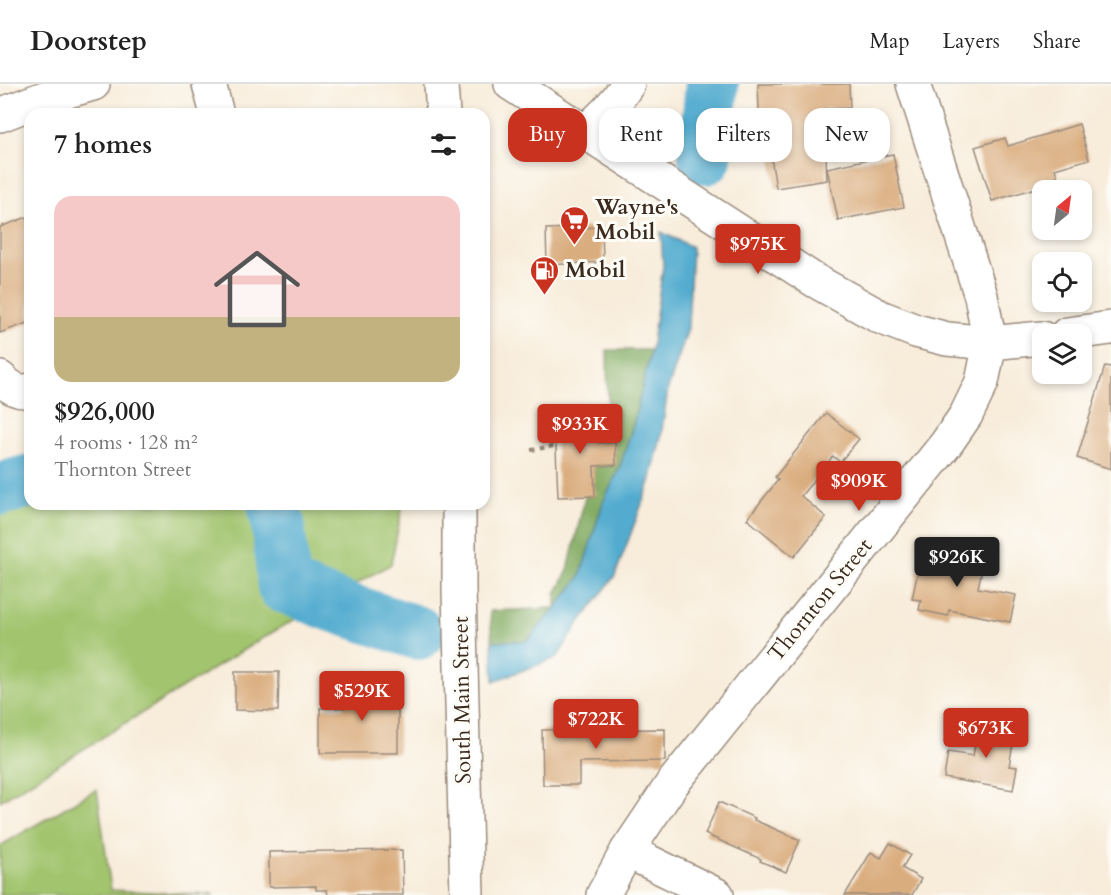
<!DOCTYPE html>
<meta charset="utf-8">
<style>
:root{--surface:#fff;--page:#f6f6f6;--text:#222;--muted:#767676;--line:#e0e0e0;--accent:#c8321e}
body{margin:0;font-family:Cardo,serif;background:var(--page);color:var(--text);height:100vh;display:flex;flex-direction:column;font-size:22px;white-space:nowrap}
*{box-sizing:border-box;margin:0}
p{font-size:20px;color:var(--muted)}
.icon{flex:none;width:33px;height:33px;fill:none;stroke:currentColor;stroke-width:2;stroke-linecap:round;stroke-linejoin:round}
.map{position:relative;flex:1;overflow:hidden}
.sheet{position:absolute;left:24px;top:24px;width:466px;height:402px;display:flex;flex-direction:column;background:var(--surface);border-radius:18px;box-shadow:0 3px 9px #0003}
.sheet>*{flex:none}
.guide{position:absolute;left:508px;top:24px;width:512px;height:54px;display:flex;gap:12px}
.needle{width:39px;rotate:29deg}
.controls{position:absolute;left:1032px;top:96px;display:grid;gap:12px}
.controls a{display:grid;place-items:center;width:60px;height:60px;border-radius:12px;background:var(--surface);box-shadow:0 3px 9px #0003;font-size:30px}
.price{position:absolute;translate:-50% -51px;padding:0 14px;border-radius:6px;background:var(--accent);color:#fff;font-size:20px;line-height:39px;filter:drop-shadow(0 2px 3px #0008)}
.price::after{content:'';position:absolute;left:50%;top:36px;width:18px;height:14px;margin-left:-9px;background:inherit;clip-path:polygon(0 0,100% 0,50% 100%)}
.price.active{background:#222;color:#fff}
ul{padding:0;list-style:none}
li{display:grid;align-content:center;gap:12px;height:318px;padding:0 30px}
li+li{border-top:2px solid var(--line)}
li span{display:grid;place-items:center;height:186px;border-radius:18px;color:#555}
li>.icon{margin-inline-start:auto}
span .icon{width:108px;height:108px;fill:#fffc;stroke-width:1}
li b{font-size:26px}
h2{display:flex;justify-content:space-between;align-items:center;height:72px;padding:0 30px;font-size:26px}
.pill{padding:0 21px;border-radius:18px;background:var(--surface);box-shadow:0 3px 9px #0003;font-size:21px;line-height:54px}
.pill.active{background:var(--accent);color:#fff}
header{display:flex;align-items:center;gap:36px;box-sizing:border-box;height:84px;padding:0 30px;background:var(--surface);border-bottom:2px solid var(--line)}
header strong{font-size:28px}
nav{display:flex;gap:33px;margin-inline-start:auto;font-size:21px}
.map>svg:first-child{display:block}
</style>
<header>
<strong>Doorstep</strong>
<nav><a>Map</a><a>Layers</a><a>Share</a></nav>
</header>
<div class="map">
<svg width="1111" height="811" viewBox="0 0 1111 811">
<rect width="100%" height="100%" fill="#fdfcf7"/>
<filter id="ink" filterUnits="userSpaceOnUse"><feTurbulence type="fractalNoise" baseFrequency=".0167" numOctaves="2"/><feDisplacementMap in="SourceGraphic" scale="12" xChannelSelector="R" yChannelSelector="G"/><feConvolveMatrix kernelMatrix="1 2 1 2 8 2 1 2 1" color-interpolation-filters="sRGB"/></filter>
<filter id="wash" filterUnits="userSpaceOnUse"><feTurbulence type="fractalNoise" baseFrequency=".008" numOctaves="4" result="noise"/><feDisplacementMap in="SourceGraphic" scale="24" xChannelSelector="R" yChannelSelector="G"/><feGaussianBlur stdDeviation="1.35" result="paint"/><feColorMatrix in="noise" values="0 0 0 0 0 0 0 0 0 0 0 0 0 0 0 0 0 1.4 0 .05"/><feComposite in="paint" operator="in"/></filter>
<g filter="url(#wash)">
<rect width="100%" height="100%" fill="#f8ecda"/>
<!-- green -->
<g fill="#a2c46e" stroke="#6e7746" stroke-width="1.5">
<path d="M30,376V420H403L391,480L266,552L0,717V384Z"/>
<path d="M97,705L111,806L215,811H0V762Z"/>
</g>
<!-- forest -->
<path fill="#81aa61" stroke="#5e6a40" stroke-width="1.5" d="M607,266H651L634,338L620,383L603,419L580,493L556,524L526,557H492L490,527L556,524V510L568,486L585,413L595,412L594,382L616,381L615,358L599,359L598,331L608,329Z"/>
<!-- water -->
<path fill="#52accf" stroke="#466b76" stroke-width="1.5" d="M661,148L692,163L688,244L668,305L661,353L650,398L615,492L577,542L557,574L494,597L492,557H527L556,524L580,493L603,418L620,383L634,338L651,266L663,182Z"/>
<g fill="none" stroke-linecap="round" stroke-linejoin="round">
<!-- river -->
<g stroke="#52accf" stroke-width="54">
<path d="M705,74L712,0"/>
<path d="M0,405L30,397"/>
<path d="M274,420L278,439L284,502L333,521L418,549"/>
</g>
</g>
<g id="blocks">
<!-- building -->
<g fill="#daad7f">
<path d="M758,0H849L850,24L824,25L827,96L776,104L767,49H760Z"/>
<path d="M1079,40L1089,75L1055,85L1059,97L992,117L975,63L1005,54L1008,62Z"/>
<path d="M893,70L904,123L838,136L827,84Z"/>
<path d="M30,132V238L0,249V143Z"/>
<path d="M602,143L603,178L547,181L546,145Z"/>
<path d="M1105,282L1111,283V385L1077,374Z"/>
<path d="M826,329L859,355L840,378L833,372L801,412L826,433L794,473L747,435L778,396L775,393Z"/>
<path d="M598,331L599,359L615,358L616,381L594,382L595,412L558,413L555,339H563V332Z"/>
<path d="M924,460L959,468L956,479L982,485L978,504L1016,511L1010,538L949,526L948,532L919,526L921,516L912,515Z"/>
<path d="M235,588H279L278,627L235,626Z"/>
<path d="M344,602H398V669H320V624H344Z"/>
<path d="M979,637L1016,643L1009,682L1017,683L1013,706L944,694L948,668L973,672Z"/>
<path d="M665,645V677L579,678V701H543L542,646Z"/>
<path d="M719,718L755,734L754,736L800,756L786,788L760,777L761,775L705,750Z"/>
<path d="M890,759L910,771L902,784L921,795L912,811H845L871,768L881,774Z"/>
<path d="M402,766L403,811H328L327,806H316V802L269,803V768Z"/>
</g>
</g>
</g>
<g filter="url(#ink)">
<use href="#blocks" fill-opacity="0" stroke="#9a8b7c" stroke-width="1.5"/>
<g fill="none" stroke-linecap="round" stroke-linejoin="round">
<defs>
<g id="minor">
<path d="M209,0L217,30"/>
<path d="M511,0L814,196L880,233L916,247L947,255L990,259L1042,254"/>
<path d="M584,48C602,34 616,19 628,0"/>
<path d="M1067,250L1111,244"/>
<path d="M0,294C8,302 18,310 30,306"/>
<path d="M627,767L717,811"/>
<path d="M603,811L627,767L672,700L946,360L966,331L982,298L990,259L981,212L913,0"/>
</g>
<g id="major">
<path d="M441,0L443,30"/>
<path d="M0,31L44,14L93,0"/>
<path d="M459,420V505L467,811"/>
</g>
</defs>
<!-- minor casing -->
<use href="#minor" stroke="#9a8b7c" stroke-width="36"/>
<!-- major casing -->
<use href="#major" stroke="#9a8b7c" stroke-width="36"/>
<!-- path -->
<path stroke="#9a8b7c" stroke-width="4" stroke-dasharray="4.5 4.5" stroke-linecap="butt" d="M531,366L554,362"/>
<!-- minor -->
<use href="#minor" stroke="#fff" stroke-width="33"/>
<!-- major -->
<use href="#major" stroke="#fff" stroke-width="33"/>
</g>
</g>
<!-- icons -->
<defs>
<symbol id="supermarket-pin" viewBox="-11 -11 22 30"><path d="M0 17L-7.5 6A9.5 9.5 0 1 1 7.5 6Z" fill="#c8321e" stroke="#fdfcf7"/><path d="M-6-5.5h2.5l.6 2H6L4.5 2H-2.5L-4.4-4H-6ZM-1.5 3.2a1.3 1.3 0 1 0 .1 0ZM3 3.2a1.3 1.3 0 1 0 .1 0Z" fill="#fff"/></symbol>
<symbol id="fuel-pin" viewBox="-11 -11 22 30"><path d="M0 17L-7.5 6A9.5 9.5 0 1 1 7.5 6Z" fill="#c8321e" stroke="#fdfcf7"/><path d="M-5.5-6h7V0h2V4h1.3V-2.5L3-4.5l.8-.8L6-3V5H2.5V1h-1V6h-7ZM-4.2-4.7v3.2H.2V-4.7Z" fill="#fff"/></symbol>
</defs>
<g fill-rule="evenodd">
<use href="#supermarket-pin" x="558" y="120" width="33" height="45"/>
<use href="#fuel-pin" x="528" y="170" width="33" height="45"/>
</g>
<g text-anchor="middle" dominant-baseline="central" stroke-width="6" stroke-linejoin="round" paint-order="stroke">
<!-- poi labels -->
<g font-size="22" font-weight="bold" fill="#3b2a1e" stroke="#fdfcf7" text-anchor="start">
<text x="595" y="123">Wayne's<tspan x="595" dy="25">Mobil</tspan></text>
<text x="565" y="186">Mobil</text>
</g>
<!-- street labels -->
<g font-size="22" fill="#3b2a1e" stroke="#fdfcf7">
<text transform="translate(820 516) rotate(-51)">Thornton Street</text>
<text transform="translate(462 616) rotate(-91)">South Main Street</text>
</g>
</g>
</svg>
<div class="controls">
<a><svg class="needle" viewBox="-14 -14 28 28"><path d="M0-13l5 13h-10z" fill="#e53935"/><path d="M0 13l5-13h-10z" fill="#767676"/></svg></a>
<a><svg class="icon" aria-label="locate" viewBox="0 0 24 24"><circle cx="12" cy="12" r="6"/><path d="M12 2v4M12 18v4M2 12h4M18 12h4"/></svg></a>
<a><svg class="icon" aria-label="layers" viewBox="0 0 24 24"><path d="M12 4l9 5-9 5-9-5zM3 14l9 5 9-5"/></svg></a>
</div>
<b class="price" style="left:758px;top:191px">$975K</b>
<b class="price" style="left:580px;top:371px">$933K</b>
<b class="price" style="left:859px;top:428px">$909K</b>
<b class="price active" style="left:957px;top:504px">$926K</b>
<b class="price" style="left:362px;top:638px">$529K</b>
<b class="price" style="left:596px;top:666px">$722K</b>
<b class="price" style="left:986px;top:675px">$673K</b>
<div class="guide">
<a class="pill active">Buy</a>
<a class="pill">Rent</a>
<a class="pill">Filters</a>
<a class="pill">New</a>
</div>
<section class="sheet">
<h2>7 homes<svg class="icon" aria-label="filters" viewBox="0 0 24 24"><path d="M4 7h16M4 17h16"/><circle cx="9" cy="7" r="2"/><circle cx="15" cy="17" r="2"/></svg></h2>
<ul>
<li><span style="background:linear-gradient(#f6c9c9 65%,#c2b280 0)"><svg class="icon" aria-label="home" viewBox="0 0 24 24"><path d="M3 11l9-7 9 7M6 9v11h12V9"/></svg></span><div><b>$926,000</b><p>4 rooms · 128 m²</p><p>Thornton Street</p></div></li>
</ul>
</section>
</div>
